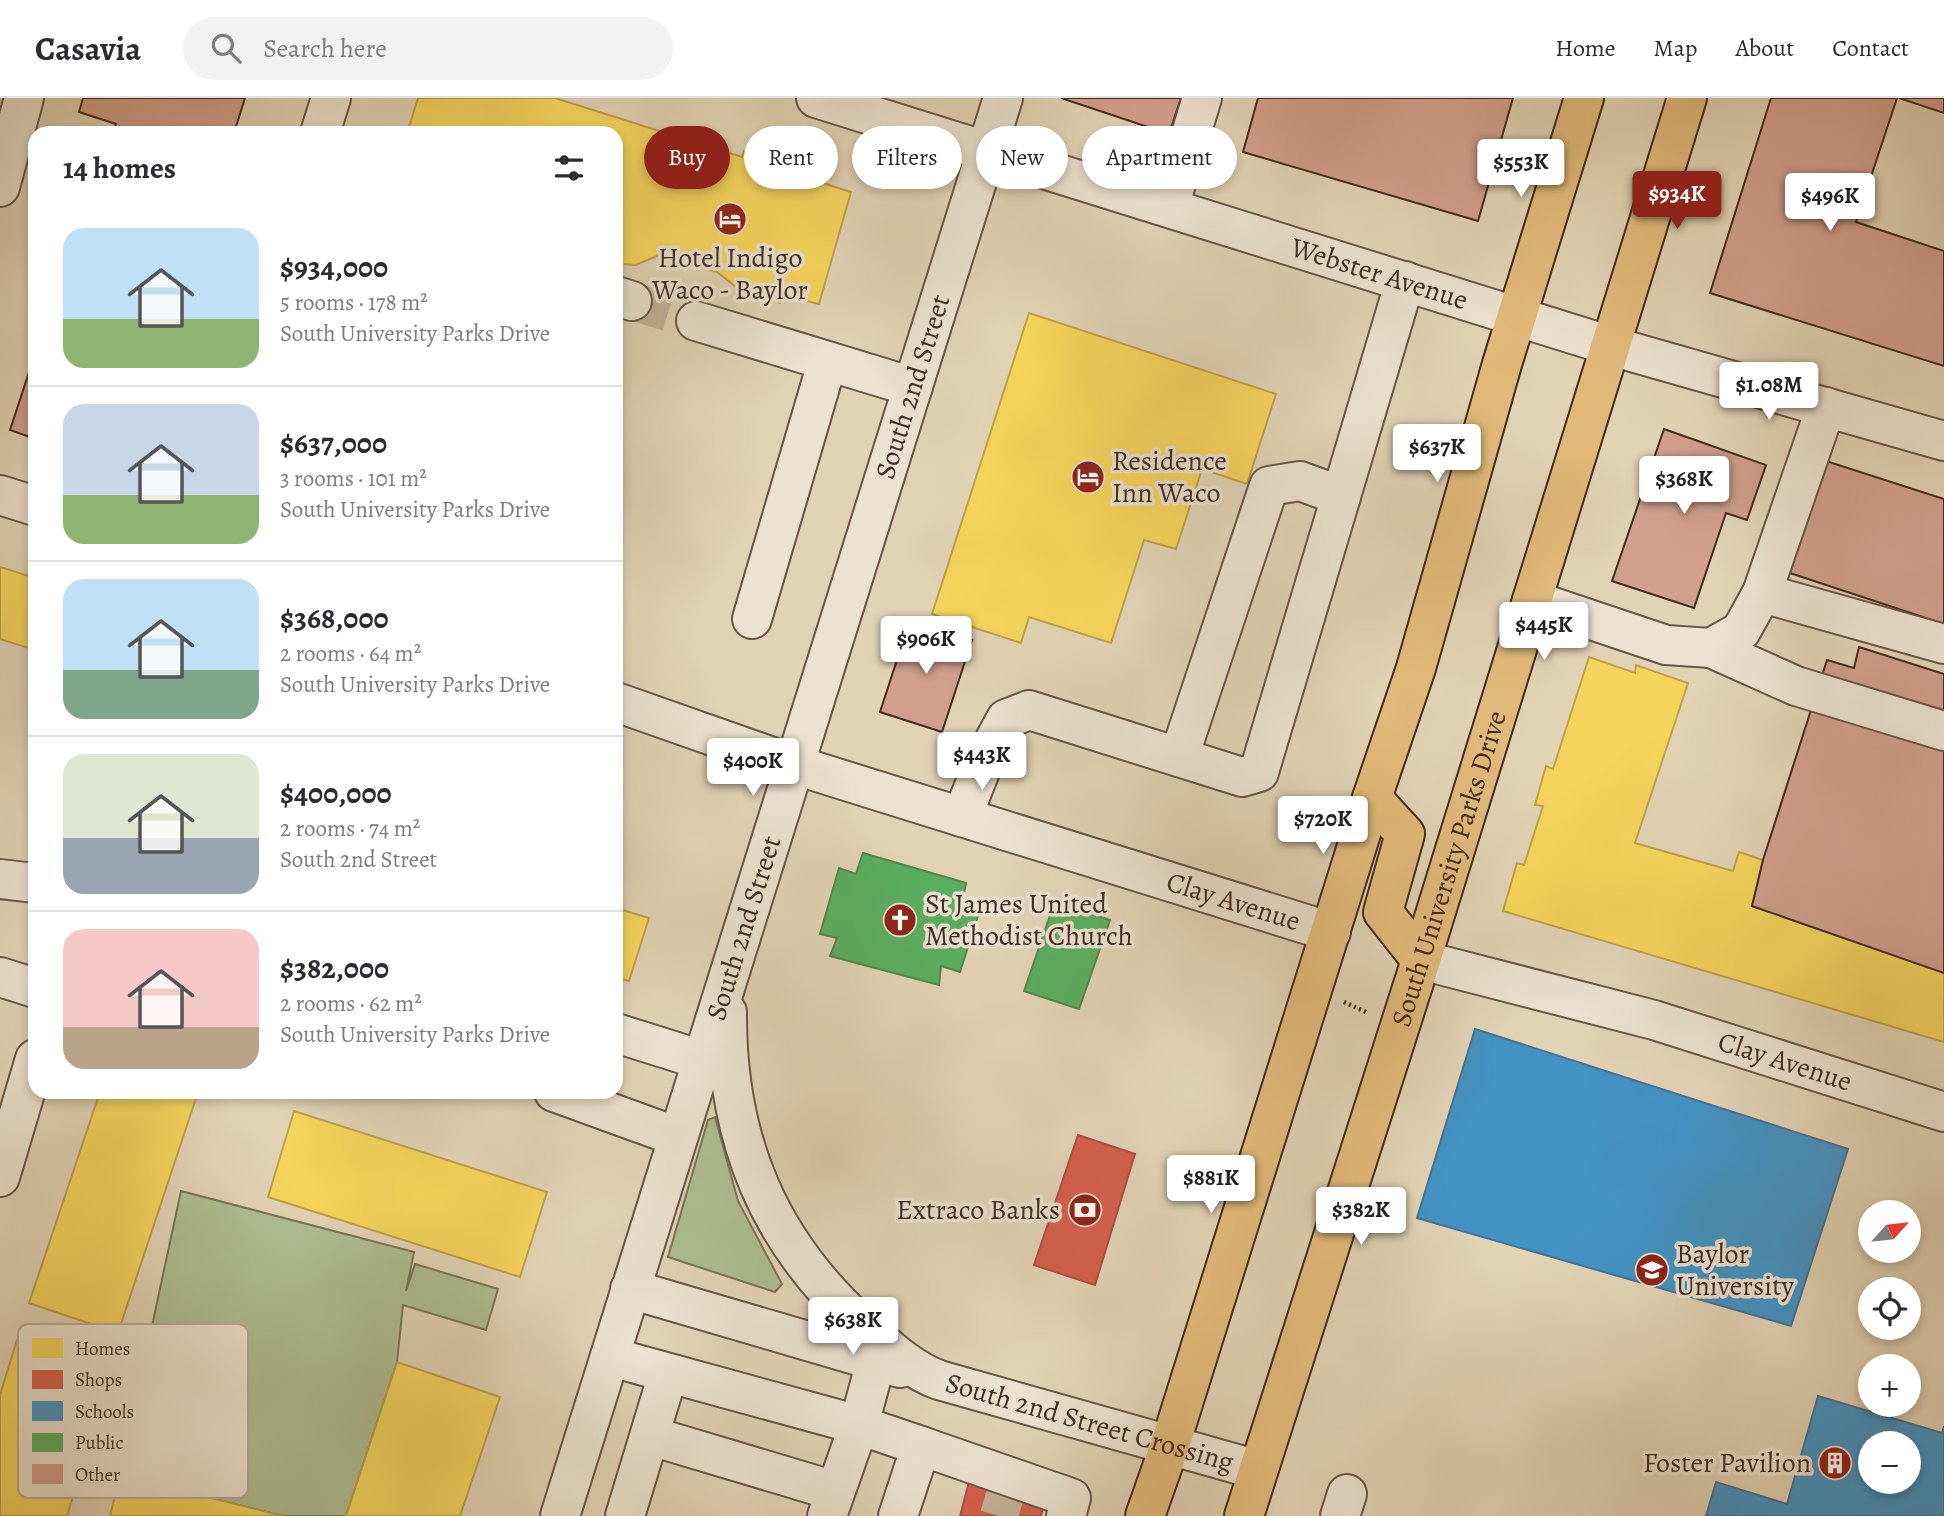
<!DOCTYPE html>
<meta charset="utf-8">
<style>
:root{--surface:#fff;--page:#f2f2f3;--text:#2b2b33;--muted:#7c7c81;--line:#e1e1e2;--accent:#8f2418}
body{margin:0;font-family:Alegreya,serif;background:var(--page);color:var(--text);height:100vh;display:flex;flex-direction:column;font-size:26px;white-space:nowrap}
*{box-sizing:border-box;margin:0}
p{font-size:23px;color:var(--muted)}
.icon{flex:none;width:38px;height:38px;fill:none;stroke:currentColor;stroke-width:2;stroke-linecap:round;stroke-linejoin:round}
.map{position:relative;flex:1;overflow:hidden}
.sheet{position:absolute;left:28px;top:28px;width:595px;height:973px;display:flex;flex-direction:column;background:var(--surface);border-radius:21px;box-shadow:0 4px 10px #0003}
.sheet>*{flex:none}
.guide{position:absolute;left:644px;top:28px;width:665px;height:63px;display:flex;gap:14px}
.needle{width:46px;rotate:63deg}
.buttons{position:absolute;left:1858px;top:1102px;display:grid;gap:14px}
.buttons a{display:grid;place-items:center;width:63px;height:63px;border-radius:50%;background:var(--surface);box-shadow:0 4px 10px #0003;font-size:35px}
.price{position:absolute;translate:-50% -60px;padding:0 16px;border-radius:7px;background:#fff;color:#222;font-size:23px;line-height:46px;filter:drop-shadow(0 2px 4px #0008)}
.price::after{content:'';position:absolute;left:50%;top:42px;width:21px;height:16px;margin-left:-10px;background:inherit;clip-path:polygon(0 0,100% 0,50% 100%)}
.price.active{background:var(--accent);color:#fff}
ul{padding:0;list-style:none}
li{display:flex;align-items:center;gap:21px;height:175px;padding:0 35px}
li+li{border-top:2px solid var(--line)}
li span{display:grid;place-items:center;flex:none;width:196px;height:140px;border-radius:21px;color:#555}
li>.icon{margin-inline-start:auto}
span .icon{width:84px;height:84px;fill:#fffc;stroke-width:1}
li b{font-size:30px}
h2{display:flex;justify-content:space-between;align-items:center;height:84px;padding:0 35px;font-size:30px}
.tag{padding:0 24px;border-radius:32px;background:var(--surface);box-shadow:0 4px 10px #0003;font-size:24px;line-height:63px}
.tag.active{background:var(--accent);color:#fff}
header{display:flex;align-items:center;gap:42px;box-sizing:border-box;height:98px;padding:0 35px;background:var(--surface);border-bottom:2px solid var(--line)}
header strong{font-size:33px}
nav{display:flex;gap:38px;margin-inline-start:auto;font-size:24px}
.search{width:490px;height:63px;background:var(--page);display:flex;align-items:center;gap:18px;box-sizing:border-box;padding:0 24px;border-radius:38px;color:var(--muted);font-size:26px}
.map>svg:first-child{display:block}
</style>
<header>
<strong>Casavia</strong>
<div class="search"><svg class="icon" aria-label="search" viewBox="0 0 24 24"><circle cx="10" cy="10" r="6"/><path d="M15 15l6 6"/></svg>Search here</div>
<nav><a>Home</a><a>Map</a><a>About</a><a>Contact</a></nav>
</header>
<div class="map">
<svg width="1944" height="1418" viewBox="0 0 1944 1418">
<rect width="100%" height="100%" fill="#e2d3b5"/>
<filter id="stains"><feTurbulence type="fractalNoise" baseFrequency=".00286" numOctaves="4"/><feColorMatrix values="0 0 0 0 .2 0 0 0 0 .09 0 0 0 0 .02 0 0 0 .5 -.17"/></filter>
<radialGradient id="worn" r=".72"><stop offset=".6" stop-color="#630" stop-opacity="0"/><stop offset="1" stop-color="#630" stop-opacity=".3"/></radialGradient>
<!-- green -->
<g fill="#adbe92" stroke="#78755c" stroke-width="2">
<path d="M715,1019L738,1103L782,1186L775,1194L668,1159L708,1022Z"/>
<path d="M181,1093L414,1154L406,1193L415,1166L498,1191L486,1232L403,1207L397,1264L346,1418H283L120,1377Z"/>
</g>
<!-- homes -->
<g fill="#f6d55c" stroke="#c0a24c" stroke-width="2">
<path d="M418,0H555L742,59L744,53L764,55L807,66L804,79L851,94L819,206L782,197L780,205L740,192L717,174L659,157L636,167L621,166L616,147V35H407Z"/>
<path d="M1029,215L1276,296L1247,386L1202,371L1176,451L1144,442L1111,545L1029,519L1021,545L932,516Z"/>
<path d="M0,469L35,480V552L0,541Z"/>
<path d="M1589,559L1635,575L1636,567L1688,585L1635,745L1733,773L1739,754L1763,762L1752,808L1944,875V944L1503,813L1517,765L1524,767L1543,708L1535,707L1546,668L1553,671Z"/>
<path d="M616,810L649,820L629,883L616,879Z"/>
<path d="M100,994H198L118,1235L29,1205Z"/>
<path d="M294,1013L547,1094L520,1179L268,1099Z"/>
<path d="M17,1242L111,1271L67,1418H0V1297Z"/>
<path d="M397,1264L500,1299L460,1418H346Z"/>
<path d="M120,1377L283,1418H110Z"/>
</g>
<!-- shops -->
<g fill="#d6604d" stroke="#aa5041" stroke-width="2">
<path d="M1078,1037L1135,1056L1095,1187L1034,1167Z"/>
<path d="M969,1384L1044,1406L1041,1418H960Z"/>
</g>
<!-- schools -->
<g fill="#4393c3" stroke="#437494" stroke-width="2" fill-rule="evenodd">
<path d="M1475,931L1848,1051L1791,1228L1417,1120Z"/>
<path d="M1818,1298L1942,1335L1944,1328V1418H1706L1716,1384L1787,1406ZM1871,1346H1909V1384H1871Z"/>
</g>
<!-- public -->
<g fill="#5aae61" stroke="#53874f" stroke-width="2">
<path d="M863,755L966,785L963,801L981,808L960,874L941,868L939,887L830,858L837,840L820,836L839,770L856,776Z"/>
<path d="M1055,803L1110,822L1079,911L1024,893Z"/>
</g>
<!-- building -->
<g fill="#d19f8c" stroke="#422c25" stroke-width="2">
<path d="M83,0H245L234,35H113L116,26L79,14Z"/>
<path d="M1061,0H1181L1169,36Z"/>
<path d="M1258,0H1513L1478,123L1243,54Z"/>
<path d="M1771,0H1897L1856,124L1944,153V268L1710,195Z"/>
<path d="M1899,0H1944V15Z"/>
<path d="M35,256V341L10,332Z"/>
<path d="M1664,331L1766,367L1747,422L1726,415L1694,510L1612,483Z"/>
<path d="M1826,363L1944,401V526L1790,475Z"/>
<path d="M910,522L972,542L942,634L880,614Z"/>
<path d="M1859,549L1944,576V875L1752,808L1763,762L1827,562L1854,570Z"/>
</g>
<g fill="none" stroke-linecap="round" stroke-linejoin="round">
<!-- minor-tunnel -->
<g stroke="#c2b298" stroke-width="38" stroke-dasharray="38 19" stroke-linecap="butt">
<path d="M632,203L696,223"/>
<path d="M999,1418L1006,1394"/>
</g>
<defs>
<g id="minor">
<path id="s1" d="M816,0L1611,248L1944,343"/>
<path d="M320,35L331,0"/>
<path d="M0,89L24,0"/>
<path d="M1169,109L1202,0"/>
<path d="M616,198L632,203"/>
<path d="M696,223L913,289"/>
<path d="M0,397L35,408"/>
<path d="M1762,495L1944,546"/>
<path d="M1532,502L1666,547L1711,550L1741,533L1762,495L1826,309"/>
<path d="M752,521L827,265"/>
<path d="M1711,550L1796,588L1944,633"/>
<path id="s2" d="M616,604L795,667L1331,834"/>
<path d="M1179,659L1269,388L1300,383L1341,398"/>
<path d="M962,719L986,658L1006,621L1029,612L1242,679L1259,674L1405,183"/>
<path d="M0,781L35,785"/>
<path id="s3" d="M1421,862L1654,922L1944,1014"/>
<path d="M0,879L35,890"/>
<path id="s4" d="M727,914C726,1042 769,1145 865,1230C887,1249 911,1272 939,1282L1258,1372"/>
<path d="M616,935L702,962"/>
<path d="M554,994L678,1039"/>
<path d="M0,1079L35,961"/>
<path d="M630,1191L900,1270"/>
<path d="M611,1259L859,1327L876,1263"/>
<path d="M651,1338L835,1393"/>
<path d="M921,1348L1071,1400L1066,1418"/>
<path id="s5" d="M560,1418L1003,0"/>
<path d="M625,1418L668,1276"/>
<path d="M827,1418L859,1327L921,1348L898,1418"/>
<path d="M1340,1418L1347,1396"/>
</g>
<g id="major">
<path d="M1372,700L1405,736L1383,814L1421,862"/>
<path d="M1145,1418L1170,1347L1372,700L1416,570L1502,266L1584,0"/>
<path id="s6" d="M1244,1418L1421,862L1687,0"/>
</g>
</defs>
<!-- minor casing -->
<use href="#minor" stroke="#6a5649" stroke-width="42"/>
<!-- major casing -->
<use href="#major" stroke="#422c25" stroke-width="42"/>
<!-- path -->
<path stroke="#422c25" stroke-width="4.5" stroke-dasharray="2 3.5" stroke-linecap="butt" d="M1344,904L1368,915"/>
<!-- minor -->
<use href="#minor" stroke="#ece2cf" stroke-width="38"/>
<!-- major -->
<use href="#major" stroke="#e1ba7a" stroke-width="38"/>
</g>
<!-- icons -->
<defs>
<symbol id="hotel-disc" viewBox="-11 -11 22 22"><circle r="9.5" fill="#8f2418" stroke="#ece2cf"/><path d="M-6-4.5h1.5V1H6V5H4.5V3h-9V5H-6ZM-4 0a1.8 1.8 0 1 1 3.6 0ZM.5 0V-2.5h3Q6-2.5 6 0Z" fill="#fff"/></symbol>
<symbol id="church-disc" viewBox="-11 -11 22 22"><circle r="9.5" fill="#8f2418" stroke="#ece2cf"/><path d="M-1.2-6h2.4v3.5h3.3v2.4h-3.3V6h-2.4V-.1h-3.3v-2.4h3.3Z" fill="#fff"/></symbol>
<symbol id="bank-disc" viewBox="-11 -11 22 22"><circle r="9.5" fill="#8f2418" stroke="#ece2cf"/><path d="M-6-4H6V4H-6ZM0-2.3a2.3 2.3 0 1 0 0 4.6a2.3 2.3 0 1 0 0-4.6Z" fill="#fff"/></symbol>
<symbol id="university-disc" viewBox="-11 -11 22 22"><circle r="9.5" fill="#8f2418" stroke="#ece2cf"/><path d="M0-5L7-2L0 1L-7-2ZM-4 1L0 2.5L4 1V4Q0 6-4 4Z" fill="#fff"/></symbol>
<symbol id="building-disc" viewBox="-11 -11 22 22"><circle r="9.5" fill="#8f2418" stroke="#ece2cf"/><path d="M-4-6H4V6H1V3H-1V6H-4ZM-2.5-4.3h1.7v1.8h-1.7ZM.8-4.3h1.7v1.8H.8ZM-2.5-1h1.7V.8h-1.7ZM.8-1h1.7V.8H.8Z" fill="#fff"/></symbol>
</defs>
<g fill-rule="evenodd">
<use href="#hotel-disc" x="711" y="102" width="38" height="38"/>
<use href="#hotel-disc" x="1069" y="360" width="38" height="38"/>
<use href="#church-disc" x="881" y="803" width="38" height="38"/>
<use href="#bank-disc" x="1066" y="1093" width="38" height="38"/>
<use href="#university-disc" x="1633" y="1153" width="38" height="38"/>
<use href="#building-disc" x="1816" y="1346" width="38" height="38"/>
</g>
<g text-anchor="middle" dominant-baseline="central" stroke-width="7" stroke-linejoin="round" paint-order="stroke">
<!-- poi labels -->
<g font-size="28" fill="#422c25" stroke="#ece2cf" text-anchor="start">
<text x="730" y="160" text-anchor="middle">Hotel Indigo<tspan x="730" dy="32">Waco - Baylor</tspan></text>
<text x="1112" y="363">Residence<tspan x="1112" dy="32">Inn Waco</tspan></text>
<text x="925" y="806">St James United<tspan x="925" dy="32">Methodist Church</tspan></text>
<text x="1060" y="1112" text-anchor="end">Extraco Banks</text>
<text x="1676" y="1156">Baylor<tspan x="1676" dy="32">University</tspan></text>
<text x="1811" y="1365" text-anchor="end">Foster Pavilion</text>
</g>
<!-- street labels -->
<g font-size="28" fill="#422c25" stroke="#ece2cf">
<text stroke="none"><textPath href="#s1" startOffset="590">Webster Avenue</textPath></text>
<text stroke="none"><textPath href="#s5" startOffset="1183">South 2nd Street</textPath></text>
<text stroke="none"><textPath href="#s6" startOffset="679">South University Parks Drive</textPath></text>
<text stroke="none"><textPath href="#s2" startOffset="649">Clay Avenue</textPath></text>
<text stroke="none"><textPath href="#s5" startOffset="616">South 2nd Street</textPath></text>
<text stroke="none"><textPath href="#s3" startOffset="378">Clay Avenue</textPath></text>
<text stroke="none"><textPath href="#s4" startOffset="604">South 2nd Street Crossing</textPath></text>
</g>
</g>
<!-- legend -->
<rect x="18" y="1226" width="230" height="174" rx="10" fill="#ece2cf" stroke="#b9ab9c" stroke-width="2"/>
<rect x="32" y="1240" width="31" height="20" fill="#f6d55c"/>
<rect x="32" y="1272" width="31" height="19" fill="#d6604d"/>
<rect x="32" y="1303" width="31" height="20" fill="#4393c3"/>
<rect x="32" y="1335" width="31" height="19" fill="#5aae61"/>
<rect x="32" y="1366" width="31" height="20" fill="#d19f8c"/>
<g font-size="19" fill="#422c25">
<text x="75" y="1257">Homes</text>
<text x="75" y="1288">Shops</text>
<text x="75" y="1320">Schools</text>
<text x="75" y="1351">Public</text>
<text x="75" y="1383">Other</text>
</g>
<rect width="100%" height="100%" filter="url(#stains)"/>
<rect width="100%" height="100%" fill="url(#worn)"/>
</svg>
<div class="buttons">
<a><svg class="needle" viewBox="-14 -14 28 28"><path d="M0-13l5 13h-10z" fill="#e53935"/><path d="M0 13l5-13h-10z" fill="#7c7c81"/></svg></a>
<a><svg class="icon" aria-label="locate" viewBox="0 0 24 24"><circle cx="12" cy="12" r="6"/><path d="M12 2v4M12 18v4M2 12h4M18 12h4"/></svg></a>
<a>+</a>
<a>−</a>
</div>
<b class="price" style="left:1521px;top:101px">$553K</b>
<b class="price active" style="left:1677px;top:133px">$934K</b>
<b class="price" style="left:1830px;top:135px">$496K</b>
<b class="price" style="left:1769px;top:324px">$1.08M</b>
<b class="price" style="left:1437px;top:386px">$637K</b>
<b class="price" style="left:1684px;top:418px">$368K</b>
<b class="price" style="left:1544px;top:564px">$445K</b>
<b class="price" style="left:926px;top:578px">$906K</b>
<b class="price" style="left:982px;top:694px">$443K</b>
<b class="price" style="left:753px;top:700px">$400K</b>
<b class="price" style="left:1323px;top:758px">$720K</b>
<b class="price" style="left:1211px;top:1117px">$881K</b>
<b class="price" style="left:1361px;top:1149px">$382K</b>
<b class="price" style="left:853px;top:1259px">$638K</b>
<div class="guide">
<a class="tag active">Buy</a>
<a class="tag">Rent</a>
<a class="tag">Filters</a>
<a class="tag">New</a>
<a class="tag">Apartment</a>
</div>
<section class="sheet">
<h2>14 homes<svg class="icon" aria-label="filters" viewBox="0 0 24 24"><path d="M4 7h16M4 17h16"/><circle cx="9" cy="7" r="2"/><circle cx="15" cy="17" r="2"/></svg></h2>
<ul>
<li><span style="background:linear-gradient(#bfe0f5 65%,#8fb573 0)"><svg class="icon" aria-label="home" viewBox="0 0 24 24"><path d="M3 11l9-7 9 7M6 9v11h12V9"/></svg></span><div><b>$934,000</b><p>5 rooms · 178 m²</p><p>South University Parks Drive</p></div></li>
<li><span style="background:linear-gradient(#c9d6e8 65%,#8fb573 0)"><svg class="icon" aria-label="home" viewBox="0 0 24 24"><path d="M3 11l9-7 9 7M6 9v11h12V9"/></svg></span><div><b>$637,000</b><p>3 rooms · 101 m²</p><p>South University Parks Drive</p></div></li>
<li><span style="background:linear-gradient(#bfe0f5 65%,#7fa58c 0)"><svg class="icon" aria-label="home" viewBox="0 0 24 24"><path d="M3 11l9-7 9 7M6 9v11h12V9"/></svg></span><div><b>$368,000</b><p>2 rooms · 64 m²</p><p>South University Parks Drive</p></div></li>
<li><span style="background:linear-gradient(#dfe7d0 60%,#9aa5b1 0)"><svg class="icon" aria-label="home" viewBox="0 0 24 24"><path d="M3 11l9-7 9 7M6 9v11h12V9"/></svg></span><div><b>$400,000</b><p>2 rooms · 74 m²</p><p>South 2nd Street</p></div></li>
<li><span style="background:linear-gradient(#f6c9c9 70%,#b9a48a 0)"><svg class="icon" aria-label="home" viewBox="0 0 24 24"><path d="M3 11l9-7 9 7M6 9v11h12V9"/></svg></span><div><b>$382,000</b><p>2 rooms · 62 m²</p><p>South University Parks Drive</p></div></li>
</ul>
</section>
</div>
